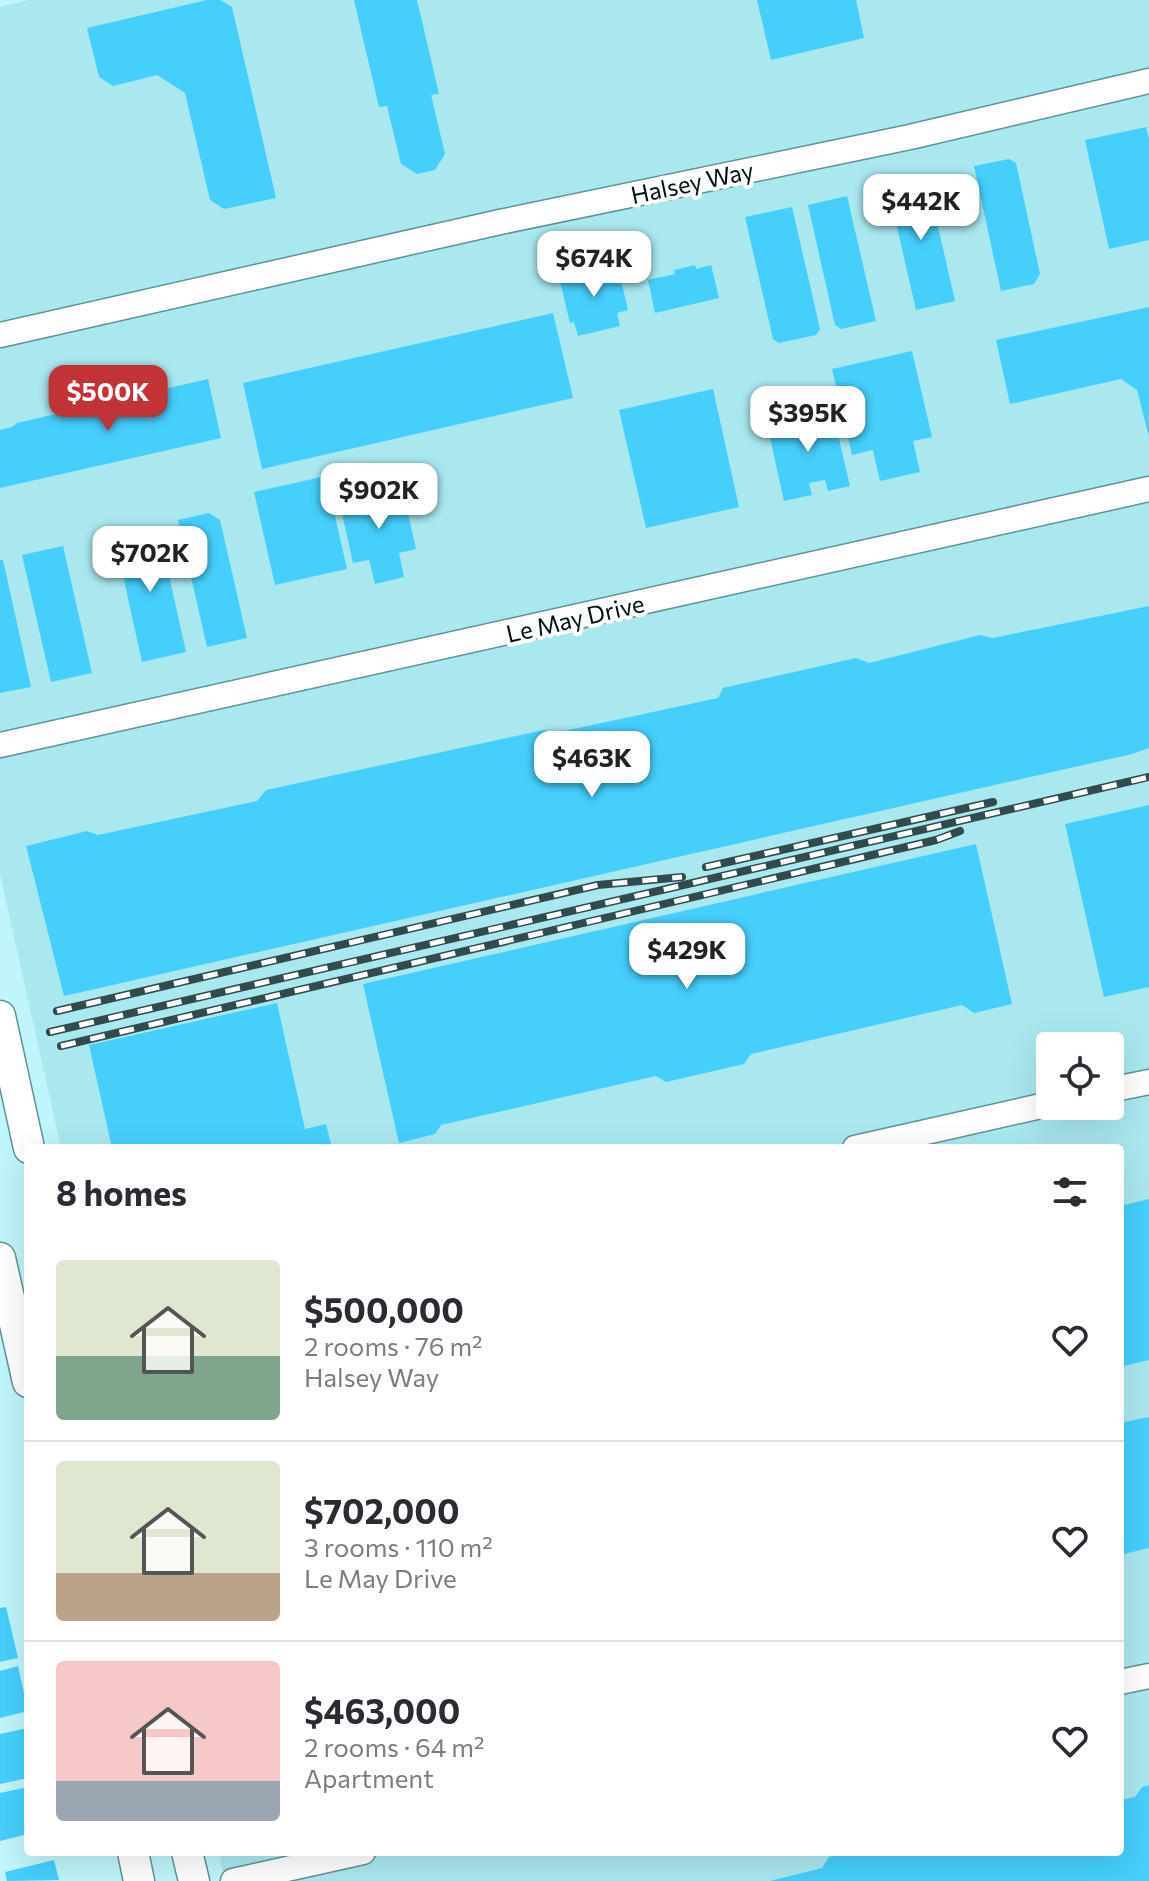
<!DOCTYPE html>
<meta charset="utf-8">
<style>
:root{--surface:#fff;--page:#f2f2f3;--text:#2b2b33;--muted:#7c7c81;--line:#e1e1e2;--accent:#c23337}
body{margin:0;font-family:Commissioner,sans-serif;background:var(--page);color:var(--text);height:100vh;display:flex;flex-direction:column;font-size:30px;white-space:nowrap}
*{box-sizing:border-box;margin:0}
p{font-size:26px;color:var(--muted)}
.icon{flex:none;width:44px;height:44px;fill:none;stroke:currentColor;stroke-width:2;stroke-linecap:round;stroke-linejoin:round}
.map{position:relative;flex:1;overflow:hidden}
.drawer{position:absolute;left:24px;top:1144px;width:1100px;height:712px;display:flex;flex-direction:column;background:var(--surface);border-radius:8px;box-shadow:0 8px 32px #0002}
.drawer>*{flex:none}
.fabs{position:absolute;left:1036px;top:1032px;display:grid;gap:16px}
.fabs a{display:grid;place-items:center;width:88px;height:88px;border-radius:8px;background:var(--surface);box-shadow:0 8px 32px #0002;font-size:40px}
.price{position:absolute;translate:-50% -68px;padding:0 18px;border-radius:16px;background:#fff;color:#222;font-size:26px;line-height:52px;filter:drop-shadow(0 2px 4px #0008)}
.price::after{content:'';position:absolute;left:50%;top:48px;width:24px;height:18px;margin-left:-12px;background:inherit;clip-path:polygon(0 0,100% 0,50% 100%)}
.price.selected{background:var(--accent);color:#fff}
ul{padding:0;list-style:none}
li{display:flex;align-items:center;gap:24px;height:200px;padding:0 32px}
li+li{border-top:2px solid var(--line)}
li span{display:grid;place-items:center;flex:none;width:224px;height:160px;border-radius:8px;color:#555}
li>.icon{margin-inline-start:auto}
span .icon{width:96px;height:96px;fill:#fffc;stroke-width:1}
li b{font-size:34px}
h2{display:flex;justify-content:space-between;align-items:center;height:96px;padding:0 32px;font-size:34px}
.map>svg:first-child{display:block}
</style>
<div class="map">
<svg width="1149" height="1881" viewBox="0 0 1149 1881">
<rect width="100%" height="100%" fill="#c0f5fb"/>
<!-- built -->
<path fill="#a9e8ef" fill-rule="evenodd" d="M28,0H1149V1881H225L219,1852H1120V1148H61L0,874V7ZM1050,1046H1110V1106H1050Z"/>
<!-- building -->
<g fill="#46cffb">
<path d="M207,0H220L232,7L276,198L224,209L210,200L185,93L157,75L113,86L99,77L87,28Z"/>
<path d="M354,0H417L439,94L431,95L445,154L435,170L417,174L401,164L387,106L379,107Z"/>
<path d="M757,0H856L864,38L771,60Z"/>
<path d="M1146,127L1149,139V240L1109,249L1085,140Z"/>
<path d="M1009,159L1016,163L1040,274L1034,284L1001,291L974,166Z"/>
<path d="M926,174L955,301L916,310L887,183Z"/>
<path d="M847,196L876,321L841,329L835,325L808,205Z"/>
<path d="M792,207L820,329L816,335L779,343L773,339L745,217Z"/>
<path d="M617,263L628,310L617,313L620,326L578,336L574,322L570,323L559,277Z"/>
<path d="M695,265L696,269L711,265L719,298L655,313L648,280L675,274L674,270Z"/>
<path d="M1149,307V437L1137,390L1121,379L1010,404L996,340Z"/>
<path d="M553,313L573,398L262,469L243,383Z"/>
<path d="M912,351L932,437L913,441L920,472L880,481L873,450L852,455L832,369Z"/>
<path d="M208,379L221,438L0,488V430L12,427L17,423Z"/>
<path d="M713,389L739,507L646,528L619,410Z"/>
<path d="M832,409L850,486L828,491L825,480L809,483L812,495L784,501L767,424Z"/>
<path d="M326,476L347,569L275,585L254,492Z"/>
<path d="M402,486L416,549L399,553L404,577L375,584L369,560L353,563L339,500Z"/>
<path d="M209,513L220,520L247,638L207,647L178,520Z"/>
<path d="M158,526L186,652L142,662L114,535Z"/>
<path d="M63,546L92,673L51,682L22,555Z"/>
<path d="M0,560H3L31,687L0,693Z"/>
<path d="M1149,606V748L1132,754L64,996L26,846L87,831L98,835L257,801L266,790L544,730L555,733L718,698L723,688L856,658L869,663L980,635L993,638Z"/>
<path d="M1149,805V987L1104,997L1065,824Z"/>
<path d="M976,844L1012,1004L974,1013L962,1005L751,1054L744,1064L666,1082L656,1076L441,1125L435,1134L399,1143L363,984Z"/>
<path d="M277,1003L305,1129L326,1124L332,1148H112L89,1045Z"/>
<path d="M1149,1199V1360L1120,1367V1206Z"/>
<path d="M1149,1417V1548L1120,1555V1423Z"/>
<path d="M6,1607L18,1658L0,1662V1608Z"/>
<path d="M18,1666L28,1711L0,1718V1671Z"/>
<path d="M28,1728V1778L0,1784V1734Z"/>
<path d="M1149,1785V1881H770L822,1868L829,1857L852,1852H882L884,1854L892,1852H1120V1800L1135,1797L1142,1787Z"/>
<path d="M28,1787V1834L0,1841V1793Z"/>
<path d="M54,1860L59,1880L7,1881L5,1872Z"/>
</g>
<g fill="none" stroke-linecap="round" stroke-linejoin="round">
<defs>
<g id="minor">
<path d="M0,335L500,222L910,137L1149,81"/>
<path d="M0,745L1149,489"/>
<path d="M1110,1090L1149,1082"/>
<path d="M855,1148L1050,1104"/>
<path d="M1120,1682L1149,1676"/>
<path d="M233,1881L363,1852"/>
</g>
<g id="major">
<path d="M0,1016L29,1148"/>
<path d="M0,1258L28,1382"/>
<path d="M133,1852L139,1881"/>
<path d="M187,1852L194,1881"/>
</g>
</defs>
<!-- minor casing -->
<use href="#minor" stroke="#5f9297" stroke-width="27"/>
<!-- major casing -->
<use href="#major" stroke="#5f9297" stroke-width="33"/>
<!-- minor -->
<use href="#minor" stroke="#fff" stroke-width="24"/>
<!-- major -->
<use href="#major" stroke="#fff" stroke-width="30"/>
<defs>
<g id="rail">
<path d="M706,867L993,802"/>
<path d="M57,1011L598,885L682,877"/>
<path d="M50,1032L1149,777"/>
<path d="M61,1046L936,840L960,831"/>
</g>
</defs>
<!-- rail casing -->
<use href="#rail" stroke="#304a4d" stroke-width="8"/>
<!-- rail -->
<use href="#rail" stroke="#fff" stroke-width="5" stroke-dasharray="15" stroke-linecap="butt"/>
</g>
<g text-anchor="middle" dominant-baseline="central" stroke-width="8" stroke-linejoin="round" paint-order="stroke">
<!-- street labels -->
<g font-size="24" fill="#001113" stroke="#fff">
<text transform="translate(692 182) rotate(-12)">Halsey Way</text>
<text transform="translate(575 618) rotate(-13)">Le May Drive</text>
</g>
</g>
</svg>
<div class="fabs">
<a><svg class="icon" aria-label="locate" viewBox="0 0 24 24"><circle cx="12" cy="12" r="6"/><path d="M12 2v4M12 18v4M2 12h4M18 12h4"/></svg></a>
</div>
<b class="price" style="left:921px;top:242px">$442K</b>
<b class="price" style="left:594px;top:299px">$674K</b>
<b class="price selected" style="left:108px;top:433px">$500K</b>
<b class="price" style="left:808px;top:454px">$395K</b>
<b class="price" style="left:379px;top:531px">$902K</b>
<b class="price" style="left:150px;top:594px">$702K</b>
<b class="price" style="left:592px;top:799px">$463K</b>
<b class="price" style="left:687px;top:991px">$429K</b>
<section class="drawer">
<h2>8 homes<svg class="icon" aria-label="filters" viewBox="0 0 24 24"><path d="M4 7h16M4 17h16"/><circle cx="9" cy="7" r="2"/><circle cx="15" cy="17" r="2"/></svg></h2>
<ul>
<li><span style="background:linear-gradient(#dfe7d0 60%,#7fa58c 0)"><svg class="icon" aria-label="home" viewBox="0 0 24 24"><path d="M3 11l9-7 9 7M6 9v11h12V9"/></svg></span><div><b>$500,000</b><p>2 rooms · 76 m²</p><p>Halsey Way</p></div><svg class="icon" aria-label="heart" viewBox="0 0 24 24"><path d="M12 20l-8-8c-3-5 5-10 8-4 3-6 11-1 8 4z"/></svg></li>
<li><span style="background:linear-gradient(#dfe7d0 70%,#b9a48a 0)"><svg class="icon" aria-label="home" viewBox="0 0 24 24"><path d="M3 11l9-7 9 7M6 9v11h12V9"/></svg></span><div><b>$702,000</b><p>3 rooms · 110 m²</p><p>Le May Drive</p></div><svg class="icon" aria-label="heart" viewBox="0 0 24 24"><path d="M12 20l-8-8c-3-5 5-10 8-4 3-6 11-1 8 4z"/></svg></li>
<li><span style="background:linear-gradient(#f6c9c9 75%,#9aa5b1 0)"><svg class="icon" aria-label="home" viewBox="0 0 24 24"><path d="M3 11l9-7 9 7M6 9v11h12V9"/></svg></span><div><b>$463,000</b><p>2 rooms · 64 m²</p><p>Apartment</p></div><svg class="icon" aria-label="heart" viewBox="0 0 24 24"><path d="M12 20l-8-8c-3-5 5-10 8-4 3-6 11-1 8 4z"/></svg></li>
</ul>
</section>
</div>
